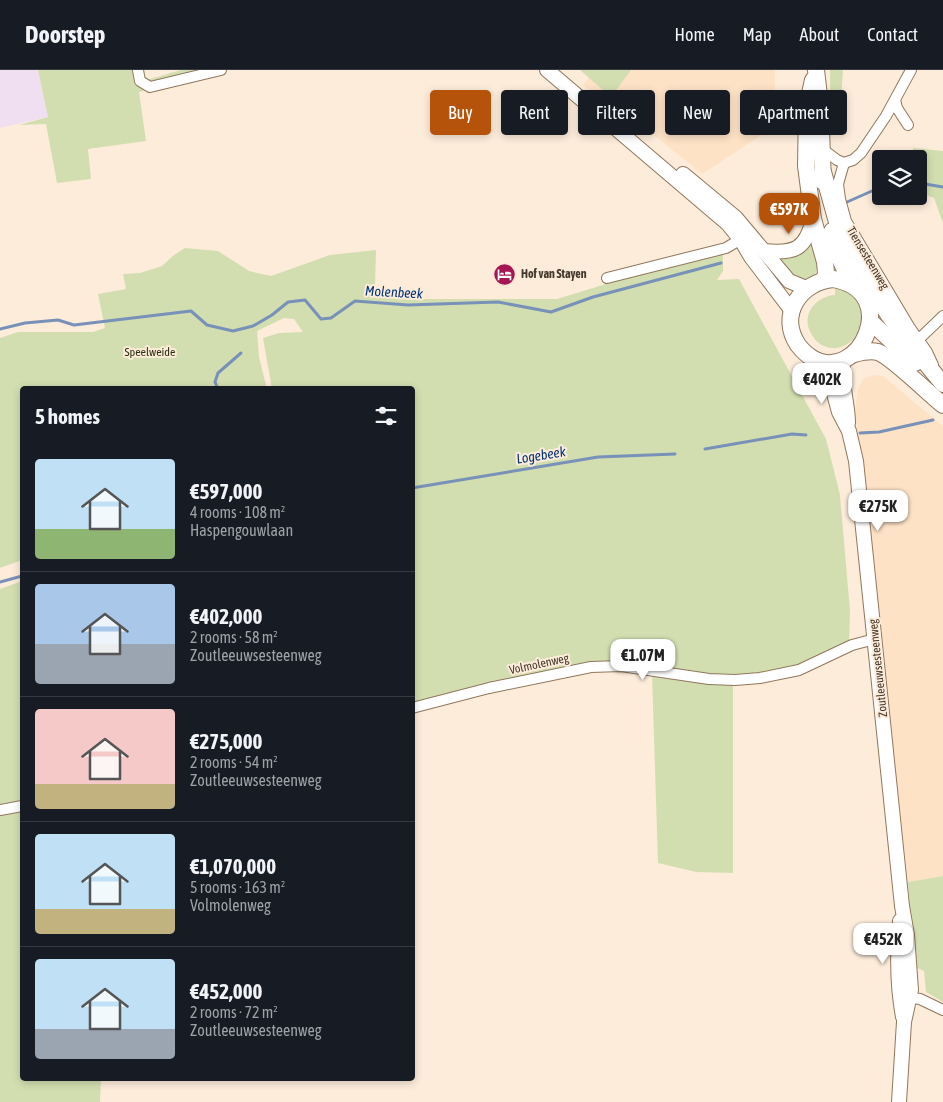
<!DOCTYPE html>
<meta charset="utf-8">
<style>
:root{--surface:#171b24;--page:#20242c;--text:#f1f3f6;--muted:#9ea1a6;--line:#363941;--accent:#b45309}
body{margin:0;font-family:"Asap Condensed",sans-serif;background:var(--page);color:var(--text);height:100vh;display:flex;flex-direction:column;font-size:19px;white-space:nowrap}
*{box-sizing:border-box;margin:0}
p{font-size:16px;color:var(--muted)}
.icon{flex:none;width:28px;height:28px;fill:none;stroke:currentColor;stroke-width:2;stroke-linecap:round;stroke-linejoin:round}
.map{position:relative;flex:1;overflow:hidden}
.panel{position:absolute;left:20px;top:316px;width:395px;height:695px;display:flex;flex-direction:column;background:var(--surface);border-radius:5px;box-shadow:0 2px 8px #0003}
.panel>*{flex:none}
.banner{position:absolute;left:430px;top:20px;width:438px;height:45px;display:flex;gap:10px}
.fabs{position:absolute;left:872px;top:80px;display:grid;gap:10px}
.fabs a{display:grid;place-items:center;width:55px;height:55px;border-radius:5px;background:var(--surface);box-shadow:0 2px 8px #0003;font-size:25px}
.price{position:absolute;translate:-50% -42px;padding:0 11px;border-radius:10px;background:#fff;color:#222;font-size:16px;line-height:32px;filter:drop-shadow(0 1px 2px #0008)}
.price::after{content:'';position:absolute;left:50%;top:30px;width:15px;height:11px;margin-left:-8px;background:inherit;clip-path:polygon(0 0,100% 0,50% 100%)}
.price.active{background:var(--accent);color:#fff}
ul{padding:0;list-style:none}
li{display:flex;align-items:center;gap:15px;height:125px;padding:0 15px}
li+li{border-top:1px solid var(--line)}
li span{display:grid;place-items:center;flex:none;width:140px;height:100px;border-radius:5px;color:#555}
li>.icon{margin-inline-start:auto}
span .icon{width:60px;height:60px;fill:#fffc;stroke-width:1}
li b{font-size:21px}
h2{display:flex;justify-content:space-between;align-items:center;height:60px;padding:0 15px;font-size:21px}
.pill{padding:0 18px;border-radius:5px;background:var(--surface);box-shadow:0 2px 8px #0003;font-size:18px;line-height:45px}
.pill.active{background:var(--accent);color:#fff}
header{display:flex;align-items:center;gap:30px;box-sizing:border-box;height:70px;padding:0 25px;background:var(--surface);border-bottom:1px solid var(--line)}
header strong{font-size:24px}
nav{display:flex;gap:28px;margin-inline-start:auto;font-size:18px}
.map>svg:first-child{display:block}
</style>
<header>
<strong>Doorstep</strong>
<nav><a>Home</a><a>Map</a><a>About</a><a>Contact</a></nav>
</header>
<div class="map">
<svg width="943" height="1032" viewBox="0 0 943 1032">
<rect width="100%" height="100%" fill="#fdecda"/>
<!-- built -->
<g fill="#fde2c6">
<path d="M595,0H775V56L702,104L632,47L601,30L583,15Z"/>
<path d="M874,305L883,306L943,356V806L908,812L873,493L855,342L858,318L864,308Z"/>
</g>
<!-- industrial -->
<path fill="#efdff1" d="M0,0H38L48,47L0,58Z"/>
<!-- green -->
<g fill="#d3deb0">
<path d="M38,0H133L136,13L181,0H219L139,22L146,71L88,79L91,109L57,113L46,54L19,55L48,47Z"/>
<path d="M580,0H631L611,27Z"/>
<path d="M830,0H843L839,64L830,63Z"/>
<path d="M913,78L943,81V153L934,128L919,122V89H912Z"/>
<path d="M812,171C816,184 823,199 810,210C794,212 787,199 777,187Z"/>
<path d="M185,178L218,181L249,201L271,206L330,185L376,180L375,218L396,219L401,229H557L655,199L718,184L723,185V201L717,210L739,209L826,369L840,425L850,541L849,573L792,598L767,604L725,608L652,598L614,590L585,594L413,637L412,319H272L263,268L279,263L303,262L294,249L284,248L257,261L259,287L267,319H22V490L0,498V268L18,262H93L105,258L98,224L126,219L123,204L140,203L162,196L174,185Z"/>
<path d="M835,217C885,232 856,290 824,276C817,273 812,267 809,259C803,241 818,226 835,225Z"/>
<path d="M22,511V731L0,736V519Z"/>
<path d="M652,604L733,613V803L696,802L658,793Z"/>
<path d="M22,739V1009H101L100,1032H0V743Z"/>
<path d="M943,806V932L926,922L924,901L915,897L908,812Z"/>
</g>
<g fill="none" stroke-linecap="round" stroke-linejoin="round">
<!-- stream -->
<g stroke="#7891b9" stroke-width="3">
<path d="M919,113L943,117"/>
<path d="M847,132L881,117"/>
<path d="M0,259L25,253L58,250L74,255L191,241L207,255L233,261L253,256L272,245L288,232L305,230L321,249L331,248L355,231L408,235L498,232L551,242L593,227L721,193"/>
<path d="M218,319L215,312L218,303L241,283"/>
<path d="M860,363L879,362L933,350"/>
<path d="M705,379L792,364L806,365"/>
<path d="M412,418L598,387L675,384"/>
<path d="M0,512L22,506"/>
</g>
<defs>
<g id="street">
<path d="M138,0L140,11L150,17L221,0"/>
<path d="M895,30L897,38L908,55"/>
<path d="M821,78L837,90L844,93"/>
<path d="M844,93L838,114L840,129L846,151L910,258L927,282L933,295"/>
<path d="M844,93L853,90L861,83L886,46L911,0"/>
<path d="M607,208L726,178L746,166"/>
<path d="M919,269L943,246"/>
<path d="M412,638L489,618L591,597L621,596L709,609L735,610L760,608L799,600L852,575L875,569"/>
<path d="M0,740L22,736"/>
<path d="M904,927L920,929L943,940"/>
</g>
<g id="secondary">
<path d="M547,0L728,154L741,170L751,187L792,241"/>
<path d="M683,104L736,148L789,211L806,218"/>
<path d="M764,181C795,184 806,179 813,149"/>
<path d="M843,291C840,312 848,332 848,353"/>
<path d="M821,293L828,302L839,342L849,361L856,391L902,836L907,865L911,920L904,952L899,1032"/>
<path d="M900,851C897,884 897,915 903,947"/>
</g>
<g id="primary">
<path d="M816,0L820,34L823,112"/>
<path d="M813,10L807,37L806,96L813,149L825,192L826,203L824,210"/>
<path d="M823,102L837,152L854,188L888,244L910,274L943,314"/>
<path d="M832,161L838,184L851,214"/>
<path d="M833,209C904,221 859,316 812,288C807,285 802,280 798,275C778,245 800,212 833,209Z"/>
<path d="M871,252L915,293"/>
<path d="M854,284C862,282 870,280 878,282C892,287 929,324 943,335"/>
</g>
</defs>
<!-- street casing -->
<use href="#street" stroke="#90775c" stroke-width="12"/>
<!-- secondary casing -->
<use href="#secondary" stroke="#90775c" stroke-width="16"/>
<!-- primary casing -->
<use href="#primary" stroke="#90775c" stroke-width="18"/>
<!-- street -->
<use href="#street" stroke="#fff" stroke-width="10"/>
<!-- secondary -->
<use href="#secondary" stroke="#fff" stroke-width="14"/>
<!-- primary -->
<use href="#primary" stroke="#fff" stroke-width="16"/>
</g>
<!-- icons -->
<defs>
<symbol id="hotel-disc" viewBox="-11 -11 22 22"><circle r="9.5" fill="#a61654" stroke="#fdecda"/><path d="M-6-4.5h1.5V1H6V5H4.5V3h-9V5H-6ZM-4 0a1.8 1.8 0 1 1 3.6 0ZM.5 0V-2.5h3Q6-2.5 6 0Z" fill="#fff"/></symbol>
</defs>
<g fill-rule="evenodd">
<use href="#hotel-disc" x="492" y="192" width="25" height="25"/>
</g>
<g text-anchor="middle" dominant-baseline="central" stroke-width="4" stroke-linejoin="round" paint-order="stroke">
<!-- street labels -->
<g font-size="12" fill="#43382c" stroke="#fdecda">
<text transform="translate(868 188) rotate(59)">Tiensesteenweg</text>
<text transform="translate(539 594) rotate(-12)">Volmolenweg</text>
<text transform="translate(878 598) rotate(-96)">Zoutleeuwsesteenweg</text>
</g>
<!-- poi labels -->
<g font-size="12" font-weight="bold" fill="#43382c" stroke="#fdecda" text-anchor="start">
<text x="521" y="204">Hof van Stayen</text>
</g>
<!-- park labels -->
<g font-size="12" fill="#2a300f" stroke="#fdecda">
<text x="150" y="282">Speelweide</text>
</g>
<!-- water labels -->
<g font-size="14" font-style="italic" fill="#003279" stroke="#fdecda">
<text transform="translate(394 222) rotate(3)">Molenbeek</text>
<text transform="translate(541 385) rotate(-9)">Logebeek</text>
</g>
</g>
</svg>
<div class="fabs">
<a><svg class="icon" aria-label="layers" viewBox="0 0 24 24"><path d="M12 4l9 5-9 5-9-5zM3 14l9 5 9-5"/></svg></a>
</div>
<b class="price active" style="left:789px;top:165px">€597K</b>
<b class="price" style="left:822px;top:335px">€402K</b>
<b class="price" style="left:878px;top:462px">€275K</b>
<b class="price" style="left:643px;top:611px">€1.07M</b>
<b class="price" style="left:883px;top:895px">€452K</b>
<div class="banner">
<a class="pill active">Buy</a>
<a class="pill">Rent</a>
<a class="pill">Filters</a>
<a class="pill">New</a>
<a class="pill">Apartment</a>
</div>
<section class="panel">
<h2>5 homes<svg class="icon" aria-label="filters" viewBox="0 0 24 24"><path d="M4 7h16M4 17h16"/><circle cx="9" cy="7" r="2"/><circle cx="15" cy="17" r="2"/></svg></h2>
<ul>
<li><span style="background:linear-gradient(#bfe0f5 70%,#8fb573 0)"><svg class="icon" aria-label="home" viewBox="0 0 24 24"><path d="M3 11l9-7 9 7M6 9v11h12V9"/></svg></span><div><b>€597,000</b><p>4 rooms · 108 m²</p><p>Haspengouwlaan</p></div></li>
<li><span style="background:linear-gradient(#a9c7e8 60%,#9aa5b1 0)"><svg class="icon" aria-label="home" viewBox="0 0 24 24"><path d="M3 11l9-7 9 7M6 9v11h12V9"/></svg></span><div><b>€402,000</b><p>2 rooms · 58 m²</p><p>Zoutleeuwsesteenweg</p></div></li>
<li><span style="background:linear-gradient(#f6c9c9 75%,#c2b280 0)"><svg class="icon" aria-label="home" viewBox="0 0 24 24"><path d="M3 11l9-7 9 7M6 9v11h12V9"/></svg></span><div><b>€275,000</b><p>2 rooms · 54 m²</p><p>Zoutleeuwsesteenweg</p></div></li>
<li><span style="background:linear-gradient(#bfe0f5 75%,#c2b280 0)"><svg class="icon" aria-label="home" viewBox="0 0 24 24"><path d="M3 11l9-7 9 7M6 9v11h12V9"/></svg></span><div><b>€1,070,000</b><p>5 rooms · 163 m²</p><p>Volmolenweg</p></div></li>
<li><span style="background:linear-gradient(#bfe0f5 70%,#9aa5b1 0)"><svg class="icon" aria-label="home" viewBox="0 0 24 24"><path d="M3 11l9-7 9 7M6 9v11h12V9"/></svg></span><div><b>€452,000</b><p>2 rooms · 72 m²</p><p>Zoutleeuwsesteenweg</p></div></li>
</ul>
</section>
</div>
